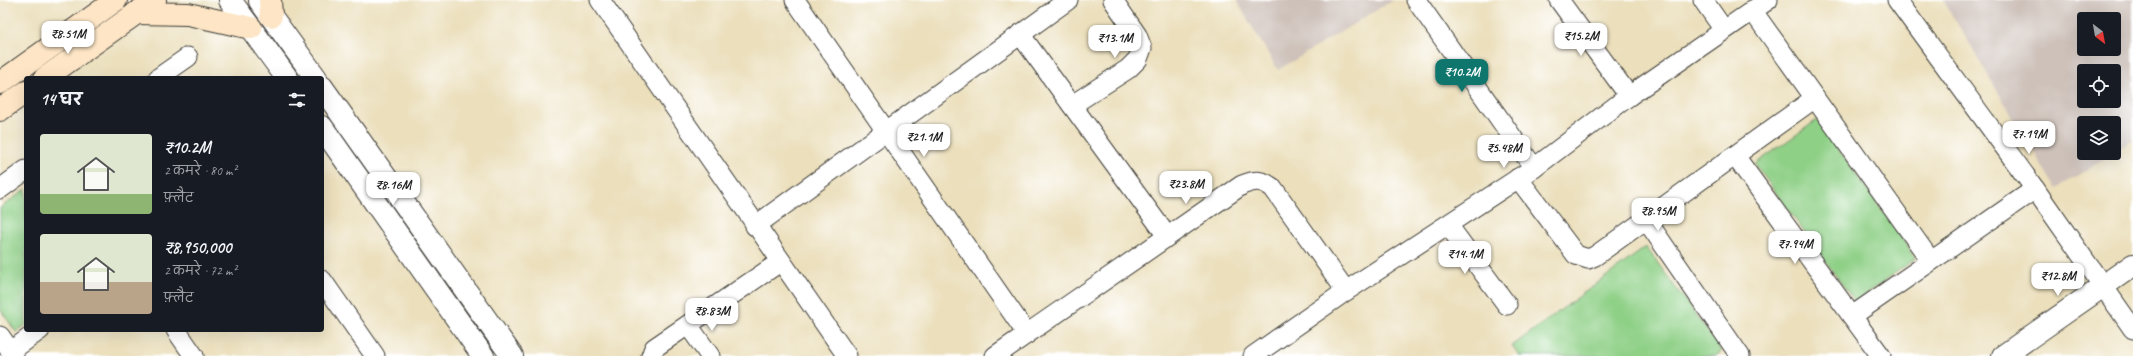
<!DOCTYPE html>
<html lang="hi">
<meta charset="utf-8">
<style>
:root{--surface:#171b24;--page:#242831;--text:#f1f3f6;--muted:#9ea1a6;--accent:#0f766e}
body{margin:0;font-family:Caveat,"Playpen Sans Deva",sans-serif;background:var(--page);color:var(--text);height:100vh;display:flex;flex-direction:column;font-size:15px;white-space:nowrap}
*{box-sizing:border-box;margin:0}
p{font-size:13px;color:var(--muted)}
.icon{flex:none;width:22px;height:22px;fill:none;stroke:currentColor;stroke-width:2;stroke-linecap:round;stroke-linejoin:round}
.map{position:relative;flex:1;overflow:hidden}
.sheet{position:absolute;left:24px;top:76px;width:300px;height:256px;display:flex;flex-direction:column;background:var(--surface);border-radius:4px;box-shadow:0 4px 16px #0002}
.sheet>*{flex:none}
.needle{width:26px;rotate:149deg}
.buttons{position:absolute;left:2077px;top:12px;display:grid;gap:8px}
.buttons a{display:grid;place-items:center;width:44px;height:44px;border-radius:4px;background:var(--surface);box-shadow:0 4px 16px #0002;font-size:20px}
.price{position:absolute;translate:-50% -34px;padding:0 9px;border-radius:8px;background:#fff;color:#222;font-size:13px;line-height:26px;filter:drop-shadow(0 1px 2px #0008)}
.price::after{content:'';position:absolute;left:50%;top:24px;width:12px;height:9px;margin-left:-6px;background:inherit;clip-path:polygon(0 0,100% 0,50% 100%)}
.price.selected{background:var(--accent);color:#fff}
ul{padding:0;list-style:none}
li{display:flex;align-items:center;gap:12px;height:100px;padding:0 16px}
li span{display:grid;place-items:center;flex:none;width:112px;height:80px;border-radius:4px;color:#555}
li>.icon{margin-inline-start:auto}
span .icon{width:48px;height:48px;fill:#fffc;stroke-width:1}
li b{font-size:17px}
h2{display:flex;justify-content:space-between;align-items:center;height:48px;padding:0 16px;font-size:17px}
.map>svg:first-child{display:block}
</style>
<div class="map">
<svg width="2133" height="356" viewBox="0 0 2133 356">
<rect width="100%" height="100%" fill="#fff"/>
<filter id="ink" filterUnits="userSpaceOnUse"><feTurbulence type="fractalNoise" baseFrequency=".025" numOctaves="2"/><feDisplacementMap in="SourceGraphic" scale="8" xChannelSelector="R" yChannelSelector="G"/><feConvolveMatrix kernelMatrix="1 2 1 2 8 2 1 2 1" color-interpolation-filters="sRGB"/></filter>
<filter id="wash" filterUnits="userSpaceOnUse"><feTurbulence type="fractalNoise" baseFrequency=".012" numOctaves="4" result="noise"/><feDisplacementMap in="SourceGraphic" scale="16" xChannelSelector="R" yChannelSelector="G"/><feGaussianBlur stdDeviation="0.9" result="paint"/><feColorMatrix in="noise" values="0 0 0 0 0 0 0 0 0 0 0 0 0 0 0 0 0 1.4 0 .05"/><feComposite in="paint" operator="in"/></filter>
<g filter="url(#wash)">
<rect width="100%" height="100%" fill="#ebdfbc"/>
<!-- industrial -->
<g fill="#cec1ba" fill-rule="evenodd">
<path d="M1236,0H1393L1278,70Z"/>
<path d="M1943,0H2133V140L2114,152V123H2084V153H2113L2056,189ZM2084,19H2114V49H2084ZM2084,71H2114V101H2084Z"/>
</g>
<!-- green -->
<g fill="#8fd087" stroke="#567652">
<path d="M1817,120L1916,258L1855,302L1755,164Z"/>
<path d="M26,189V325L16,332L0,309V208Z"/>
<path d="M1646,247L1722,351L1716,356H1519L1512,346Z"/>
</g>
</g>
<g filter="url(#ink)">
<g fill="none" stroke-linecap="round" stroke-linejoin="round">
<defs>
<g id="minor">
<path d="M600,0L847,356"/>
<path d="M795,0L1027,334"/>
<path d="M1416,0L1534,168"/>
<path d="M1559,0L1629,96"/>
<path d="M1703,0L1724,30"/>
<path d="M1897,0L2035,189L2133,329"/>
<path d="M1752,10L1931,261"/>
<path d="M1020,34L1167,236"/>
<path d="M158,78L188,57"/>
<path d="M1072,105L1128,69L1138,59L1142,48L1137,35L1113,0"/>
<path d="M1735,156L1881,356"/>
<path d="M1518,178L1576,255L1588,259L1595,256L1815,98"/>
<path d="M0,189L26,170"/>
<path d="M1647,221L1740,356"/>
<path d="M1448,225L1507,305"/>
<path d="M755,226L1068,0"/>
<path d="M322,280L375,356"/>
<path d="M1852,316L2035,189"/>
<path d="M688,325L710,356"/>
<path d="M176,330L194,356"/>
<path d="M0,336L14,356"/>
<path d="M11,351L40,330"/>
<path d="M651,356L654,348L780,262"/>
<path d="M995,356L1242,185C1255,180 1261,179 1273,188L1346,291"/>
<path d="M1253,356L1346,291L1534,168L1629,96L1768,0"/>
</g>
<g id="tertiary">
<path d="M230,0L287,78"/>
<path d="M260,1L316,78"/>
<path d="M322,87L512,356"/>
<path d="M322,127L483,356"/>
<path d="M2003,356L2133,265"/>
</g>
<g id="secondary">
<path d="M270,0L271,16"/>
<path d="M136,13L188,14L251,28"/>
<path d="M45,78L155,0"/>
<path d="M0,83L116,0"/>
<path d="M0,110L26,92"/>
</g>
</defs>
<!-- minor casing -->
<use href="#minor" stroke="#3b3934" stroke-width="21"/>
<!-- tertiary casing -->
<use href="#tertiary" stroke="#3b3934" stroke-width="24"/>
<!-- secondary casing -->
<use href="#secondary" stroke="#3b3934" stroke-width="24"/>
<!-- minor -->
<use href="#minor" stroke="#fff" stroke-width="19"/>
<!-- tertiary -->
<use href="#tertiary" stroke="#fff" stroke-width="22"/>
<!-- secondary -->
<use href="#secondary" stroke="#fde5c5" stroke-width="22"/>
</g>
</g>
</svg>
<div class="buttons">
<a><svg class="needle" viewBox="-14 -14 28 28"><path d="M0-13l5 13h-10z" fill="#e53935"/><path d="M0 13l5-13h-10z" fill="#9ea1a6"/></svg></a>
<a><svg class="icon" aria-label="locate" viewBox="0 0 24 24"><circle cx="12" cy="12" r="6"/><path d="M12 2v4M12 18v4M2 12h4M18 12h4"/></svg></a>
<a><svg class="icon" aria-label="layers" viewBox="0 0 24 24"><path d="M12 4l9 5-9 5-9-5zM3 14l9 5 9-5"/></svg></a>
</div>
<b class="price" style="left:68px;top:55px">₹8.51M</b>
<b class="price" style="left:1581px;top:57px">₹15.2M</b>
<b class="price" style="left:1115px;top:59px">₹13.1M</b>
<b class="price selected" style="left:1462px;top:93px">₹10.2M</b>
<b class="price" style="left:2029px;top:155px">₹7.19M</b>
<b class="price" style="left:924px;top:158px">₹21.1M</b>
<b class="price" style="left:1504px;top:169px">₹5.48M</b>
<b class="price" style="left:1186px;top:205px">₹23.8M</b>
<b class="price" style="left:393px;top:206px">₹8.16M</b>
<b class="price" style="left:1658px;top:232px">₹8.95M</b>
<b class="price" style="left:1795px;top:265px">₹7.94M</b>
<b class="price" style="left:1465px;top:275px">₹14.1M</b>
<b class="price" style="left:2058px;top:297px">₹12.8M</b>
<b class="price" style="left:712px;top:332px">₹8.83M</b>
<section class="sheet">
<h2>14 घर<svg class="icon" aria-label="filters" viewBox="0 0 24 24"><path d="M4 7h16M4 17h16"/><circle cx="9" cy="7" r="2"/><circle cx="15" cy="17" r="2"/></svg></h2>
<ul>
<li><span style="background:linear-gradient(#dfe7d0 75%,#8fb573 0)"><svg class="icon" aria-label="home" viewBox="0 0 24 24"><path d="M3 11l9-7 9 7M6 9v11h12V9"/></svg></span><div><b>₹10.2M</b><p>2 कमरे · 80 m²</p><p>फ़्लैट</p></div></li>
<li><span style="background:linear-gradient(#dfe7d0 60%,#b9a48a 0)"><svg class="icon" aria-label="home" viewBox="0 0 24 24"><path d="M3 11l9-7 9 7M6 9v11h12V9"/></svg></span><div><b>₹8,950,000</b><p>2 कमरे · 72 m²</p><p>फ़्लैट</p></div></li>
</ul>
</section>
</div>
